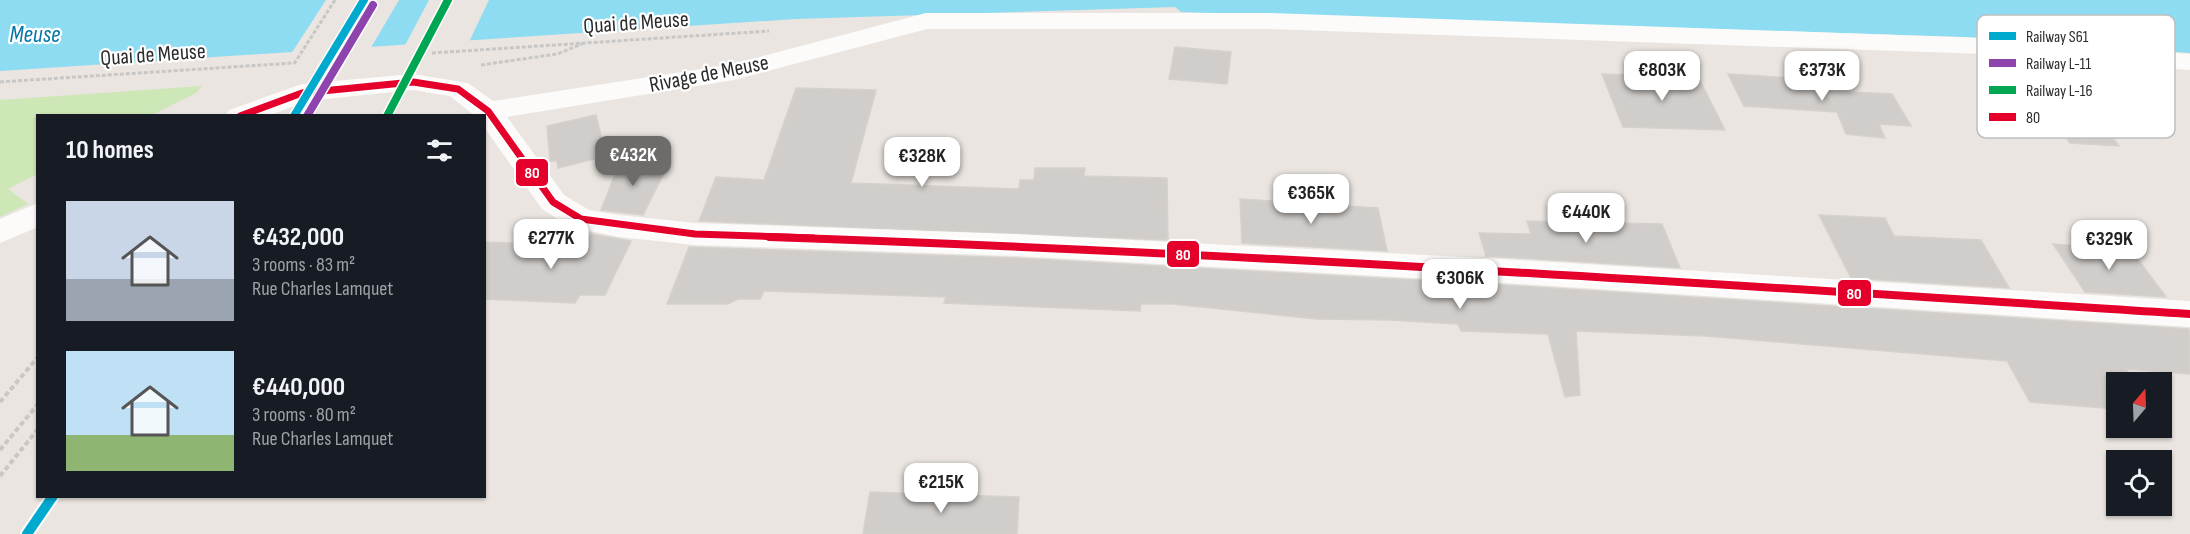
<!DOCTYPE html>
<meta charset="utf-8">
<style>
:root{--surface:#171b24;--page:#242831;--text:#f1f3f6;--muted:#9ea1a6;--accent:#6e6c6a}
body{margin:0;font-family:"Sofia Sans Condensed",sans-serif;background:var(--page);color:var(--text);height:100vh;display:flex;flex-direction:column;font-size:22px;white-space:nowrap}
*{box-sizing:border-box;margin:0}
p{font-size:20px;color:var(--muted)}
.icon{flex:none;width:33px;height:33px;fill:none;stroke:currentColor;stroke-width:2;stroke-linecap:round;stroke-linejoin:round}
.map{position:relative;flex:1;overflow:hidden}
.panel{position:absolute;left:36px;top:114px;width:450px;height:384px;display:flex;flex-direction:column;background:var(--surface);border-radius:0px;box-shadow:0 2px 4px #0004}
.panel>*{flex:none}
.needle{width:39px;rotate:19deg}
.buttons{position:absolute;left:2106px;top:372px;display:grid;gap:12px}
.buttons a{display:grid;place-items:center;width:66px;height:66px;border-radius:0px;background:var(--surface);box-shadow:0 2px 4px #0004;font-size:30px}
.price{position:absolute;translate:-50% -51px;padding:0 14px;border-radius:12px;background:#fff;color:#222;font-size:20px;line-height:39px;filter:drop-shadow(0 2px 3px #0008)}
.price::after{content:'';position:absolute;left:50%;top:36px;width:18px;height:14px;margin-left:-9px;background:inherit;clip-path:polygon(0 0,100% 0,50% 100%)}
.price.selected{background:var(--accent);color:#fff}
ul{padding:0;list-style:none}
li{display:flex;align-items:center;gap:18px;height:150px;padding:0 30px}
li span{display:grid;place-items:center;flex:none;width:168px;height:120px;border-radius:0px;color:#555}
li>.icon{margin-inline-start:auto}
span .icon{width:72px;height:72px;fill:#fffc;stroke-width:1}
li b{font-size:26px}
h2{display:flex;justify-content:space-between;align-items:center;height:72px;padding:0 30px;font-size:26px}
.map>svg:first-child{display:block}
</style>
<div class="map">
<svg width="2190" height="534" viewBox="0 0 2190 534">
<rect width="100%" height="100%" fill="#eae5e0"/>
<!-- green -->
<path fill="#cde7b6" d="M202,86L196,93L152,115L38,116L37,174L8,189L28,204L0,217V100Z"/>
<!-- water -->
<path fill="#8edcf1" d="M0,0H2190V53L1964,37L1181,12L1175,7L796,19L0,71Z"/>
<!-- pier -->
<g fill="#eae5e0">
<path d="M326,0H399L369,51L289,57Z"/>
<path d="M429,0H489L468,44L403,49Z"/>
</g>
<!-- building -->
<g fill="#d1cdca" stroke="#d5d1cc" stroke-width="1.5">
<path d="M1175,47L1231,52L1227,84L1169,79Z"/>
<path d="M1602,74L1698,77L1725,130L1623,127Z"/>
<path d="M1728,74L1821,80L1834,105L1829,91L1892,94L1911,126L1879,124L1885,138L1846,134L1837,112L1744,106Z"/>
<path d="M796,88L876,90L851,183L1019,189L1020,180H1034L1035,168H1085L1084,176L1167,178L1168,240L699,221L716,177L764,180Z"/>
<path d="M2042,105L2090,108L2119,146L2070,143Z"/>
<path d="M596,115L606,156L558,168L557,161H550L547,126Z"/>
<path d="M659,160L653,172L664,173L643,215L601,210L620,161Z"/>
<path d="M1240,199L1378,208L1387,251L1242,243Z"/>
<path d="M1819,215L1885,218L1894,236L1981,240L2009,288L1851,278Z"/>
<path d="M1527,221L1662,224L1680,268L1486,256L1479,233L1531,234Z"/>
<path d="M591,234L631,241L605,295H580L575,303L484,299V242L586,246Z"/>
<path d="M2053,244L2131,250L2166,297L2085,292Z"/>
<path d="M689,247L1016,258L1503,285L2189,329L2190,374L2126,369L2135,382H2116V409L2030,402L2007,361L1706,336L1576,331L1580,395L1565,397L1548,334L1461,331L1458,324L1390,320L1317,319L1172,304H1141L1140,311L944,303L946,297L764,291L760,299H738L728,304H667Z"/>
<path d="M870,492L1019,497L1017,534H863Z"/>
</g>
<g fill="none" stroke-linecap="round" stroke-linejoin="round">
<!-- path-far1 -->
<g stroke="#c8c7c7" stroke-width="3" stroke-dasharray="4 2" stroke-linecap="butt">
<path d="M432,53L769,31"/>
<path d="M294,64L335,0"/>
<path d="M481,65L557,54L582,44"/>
<path d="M0,82L293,63"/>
</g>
<!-- path -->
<g stroke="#c8c7c7" stroke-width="4" stroke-dasharray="5 3" stroke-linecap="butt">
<path d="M0,402L38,357"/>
<path d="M0,450L38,404"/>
<path d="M0,476L38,429"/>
</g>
<!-- minor -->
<g fill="#fcfbfa" fill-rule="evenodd">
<path d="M926,13H1269L1983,38L2190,54V70L1983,54L1269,29H927L734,80L507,117L564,195L589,210L619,215L695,223L1016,234L1503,259L2190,301V327L1503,283L1016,256L695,245L619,237L570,227L542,209L484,127V116H475L450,96L413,90L306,101L268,116H225L229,110L302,84L413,74L468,83L493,101L733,64Z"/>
<path d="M38,203V227L0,243V219Z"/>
</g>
<defs>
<path id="bus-1-far1" d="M240,116L302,93L413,82L458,89L488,111L553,202L581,219L695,234L813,238"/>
<path id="bus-1" d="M769,237C1243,253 1717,284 2190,314"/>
</defs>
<!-- bus-1-far1 casing -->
<use href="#bus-1-far1" stroke="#fff" stroke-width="10"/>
<!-- bus-1 casing -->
<use href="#bus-1" stroke="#fff" stroke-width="13"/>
<!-- bus-1-far1 -->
<use href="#bus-1-far1" stroke="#e4002b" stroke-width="7"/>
<!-- bus-1 -->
<use href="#bus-1" stroke="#e4002b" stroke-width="8"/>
<defs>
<path id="rail-1-far1" d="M294,116L364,0"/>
<path id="rail-1" d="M27,534L53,496"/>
<path id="rail-2" d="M307,116L373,5"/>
<path id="rail-3" d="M387,116L448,0"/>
</defs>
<!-- rail-1-far1 casing -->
<use href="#rail-1-far1" stroke="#fff" stroke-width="11"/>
<!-- rail-1 casing -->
<use href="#rail-1" stroke="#fff" stroke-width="14"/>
<!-- rail-2 casing -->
<use href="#rail-2" stroke="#fff" stroke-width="11"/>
<!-- rail-3 casing -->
<use href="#rail-3" stroke="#fff" stroke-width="11"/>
<!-- rail-1-far1 -->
<use href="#rail-1-far1" stroke="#00a9ce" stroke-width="8"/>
<!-- rail-1 -->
<use href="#rail-1" stroke="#00a9ce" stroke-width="10"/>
<!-- rail-2 -->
<use href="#rail-2" stroke="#8e44ad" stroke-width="8"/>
<!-- rail-3 -->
<use href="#rail-3" stroke="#00a651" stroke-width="8"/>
</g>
<g text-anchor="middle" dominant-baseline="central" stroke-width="4.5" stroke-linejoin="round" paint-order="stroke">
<!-- street labels -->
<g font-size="22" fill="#2b2b2b" stroke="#fff">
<text transform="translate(636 23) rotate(-4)">Quai de Meuse</text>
<text transform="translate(153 55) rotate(-4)">Quai de Meuse</text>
<text transform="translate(709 74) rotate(-11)">Rivage de Meuse</text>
</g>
<!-- water labels -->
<g font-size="24" font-style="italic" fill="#0376a7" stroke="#fff">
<text x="35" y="34">Meuse</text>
</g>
</g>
<!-- legend -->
<rect x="1977" y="15" width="198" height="123" rx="9" fill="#fff" stroke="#bfbfbf" stroke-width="1.5"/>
<rect x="1989" y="32" width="27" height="8" fill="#00a9ce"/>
<rect x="1989" y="59" width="27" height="8" fill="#8e44ad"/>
<rect x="1989" y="86" width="27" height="8" fill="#00a651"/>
<rect x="1989" y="113" width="27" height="8" fill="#e4002b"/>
<g font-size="16" fill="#2b2b2b">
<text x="2026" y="42">Railway S61</text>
<text x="2026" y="69">Railway L-11</text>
<text x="2026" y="96">Railway L-16</text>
<text x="2026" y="123">80</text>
</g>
<g stroke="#fff" stroke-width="2">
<rect x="515" y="158" width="34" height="29" rx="6" fill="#e4002b"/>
<rect x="1166" y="240" width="34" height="28" rx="6" fill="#e4002b"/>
<rect x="1837" y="279" width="35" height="28" rx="6" fill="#e4002b"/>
</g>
<g font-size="16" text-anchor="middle" font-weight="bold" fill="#fff">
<text x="532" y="178">80</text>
<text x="1183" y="260">80</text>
<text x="1854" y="299">80</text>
</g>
</svg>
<div class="buttons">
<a><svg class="needle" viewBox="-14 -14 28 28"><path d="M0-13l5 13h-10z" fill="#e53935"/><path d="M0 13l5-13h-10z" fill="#9ea1a6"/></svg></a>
<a><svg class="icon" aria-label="locate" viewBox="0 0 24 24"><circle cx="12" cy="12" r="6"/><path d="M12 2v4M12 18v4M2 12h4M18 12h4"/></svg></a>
</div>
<b class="price" style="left:1662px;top:102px">€803K</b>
<b class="price" style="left:1822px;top:102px">€373K</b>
<b class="price selected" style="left:633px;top:187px">€432K</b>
<b class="price" style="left:922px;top:188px">€328K</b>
<b class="price" style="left:1311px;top:225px">€365K</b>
<b class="price" style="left:1586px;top:244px">€440K</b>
<b class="price" style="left:551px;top:270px">€277K</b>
<b class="price" style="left:2109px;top:271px">€329K</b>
<b class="price" style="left:1460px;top:310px">€306K</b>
<b class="price" style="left:941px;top:514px">€215K</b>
<section class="panel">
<h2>10 homes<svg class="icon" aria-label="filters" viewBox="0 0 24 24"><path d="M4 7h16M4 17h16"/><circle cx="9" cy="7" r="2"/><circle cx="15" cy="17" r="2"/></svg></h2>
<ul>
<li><span style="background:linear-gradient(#c9d6e8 65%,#9aa5b1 0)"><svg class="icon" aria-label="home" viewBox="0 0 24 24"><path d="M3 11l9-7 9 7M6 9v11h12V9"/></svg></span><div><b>€432,000</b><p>3 rooms · 83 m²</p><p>Rue Charles Lamquet</p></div></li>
<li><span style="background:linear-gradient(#bfe0f5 70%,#8fb573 0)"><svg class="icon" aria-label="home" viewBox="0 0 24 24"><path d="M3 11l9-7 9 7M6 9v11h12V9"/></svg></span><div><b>€440,000</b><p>3 rooms · 80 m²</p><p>Rue Charles Lamquet</p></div></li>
</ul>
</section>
</div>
